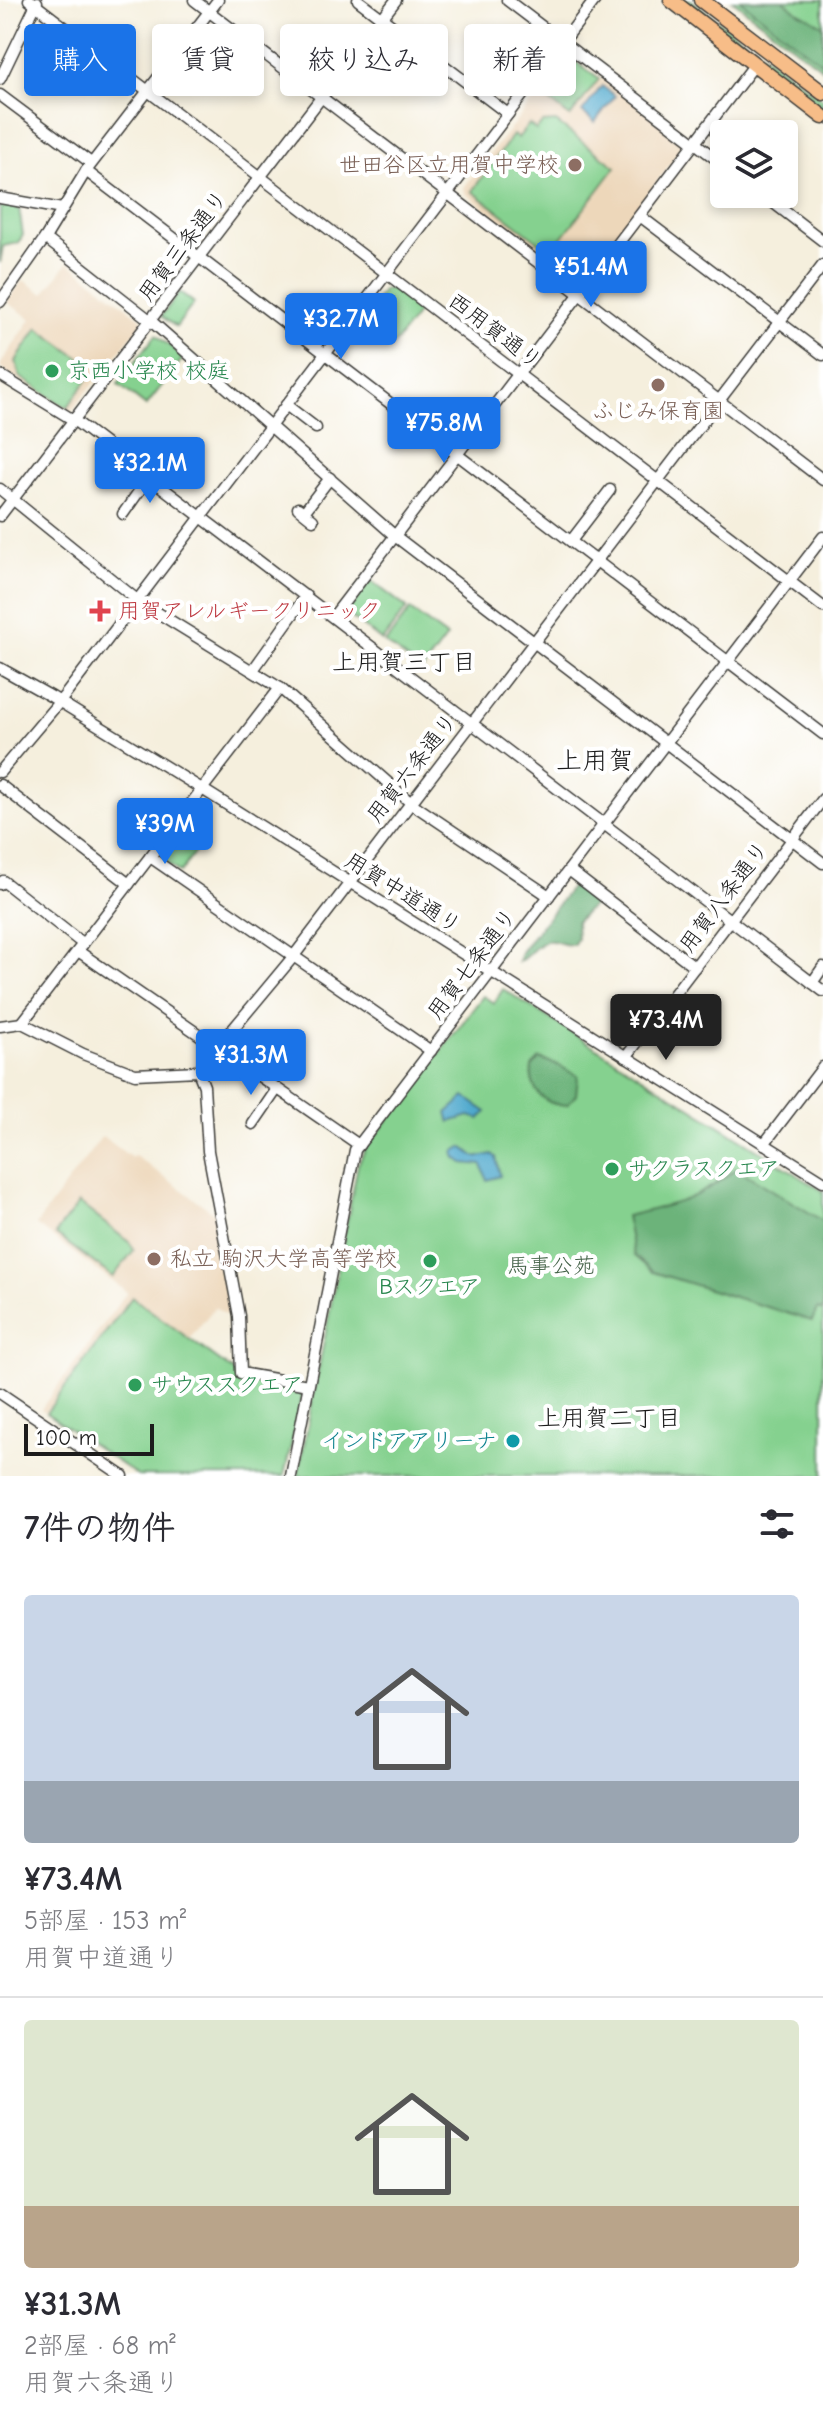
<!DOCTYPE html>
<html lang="ja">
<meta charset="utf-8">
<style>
:root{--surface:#fff;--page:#f2f2f3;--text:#2b2b33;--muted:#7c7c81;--line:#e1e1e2;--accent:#1a73e8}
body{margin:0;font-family:"Comic Neue","Klee One",sans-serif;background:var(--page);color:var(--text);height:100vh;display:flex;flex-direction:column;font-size:30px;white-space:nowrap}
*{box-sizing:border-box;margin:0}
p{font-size:26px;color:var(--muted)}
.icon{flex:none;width:44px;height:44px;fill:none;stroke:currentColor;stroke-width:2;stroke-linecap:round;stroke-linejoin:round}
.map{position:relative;height:1476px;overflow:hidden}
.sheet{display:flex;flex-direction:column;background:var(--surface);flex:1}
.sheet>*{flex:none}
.guide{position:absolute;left:24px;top:24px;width:776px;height:72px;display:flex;gap:16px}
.buttons{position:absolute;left:710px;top:120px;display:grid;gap:16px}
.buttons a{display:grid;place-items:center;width:88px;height:88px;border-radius:8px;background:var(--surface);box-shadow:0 4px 12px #0003;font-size:40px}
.scale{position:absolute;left:24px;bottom:20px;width:130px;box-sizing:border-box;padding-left:8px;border:4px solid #1c1c1c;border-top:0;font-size:22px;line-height:28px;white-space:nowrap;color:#1c1c1c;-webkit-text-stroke:6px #fff;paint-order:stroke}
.price{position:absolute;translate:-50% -68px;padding:0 18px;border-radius:8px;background:var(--accent);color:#fff;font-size:26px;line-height:52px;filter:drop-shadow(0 2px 4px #0008)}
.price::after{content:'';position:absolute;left:50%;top:48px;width:24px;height:18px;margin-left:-12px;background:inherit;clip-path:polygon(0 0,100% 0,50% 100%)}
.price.current{background:#222;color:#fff}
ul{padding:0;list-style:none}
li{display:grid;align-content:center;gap:16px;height:424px;padding:0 24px}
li+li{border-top:2px solid var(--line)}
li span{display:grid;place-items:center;height:248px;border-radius:8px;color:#555}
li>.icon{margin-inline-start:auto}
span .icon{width:144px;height:144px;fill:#fffc;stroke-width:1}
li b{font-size:34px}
h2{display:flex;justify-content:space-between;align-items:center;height:96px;padding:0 24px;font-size:34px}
.chip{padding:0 28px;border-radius:8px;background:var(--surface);box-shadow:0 4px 12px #0003;font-size:28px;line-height:72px}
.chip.current{background:var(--accent);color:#fff}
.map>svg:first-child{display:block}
</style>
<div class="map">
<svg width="823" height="1476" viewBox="0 0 823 1476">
<rect width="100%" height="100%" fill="#fff"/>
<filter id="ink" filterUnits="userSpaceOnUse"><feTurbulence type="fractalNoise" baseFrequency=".0125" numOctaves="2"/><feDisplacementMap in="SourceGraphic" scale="16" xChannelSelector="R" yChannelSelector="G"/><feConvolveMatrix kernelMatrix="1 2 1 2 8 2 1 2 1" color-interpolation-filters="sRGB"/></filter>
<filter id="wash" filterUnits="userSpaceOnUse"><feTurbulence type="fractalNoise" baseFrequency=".006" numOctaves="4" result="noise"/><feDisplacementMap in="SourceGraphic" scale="32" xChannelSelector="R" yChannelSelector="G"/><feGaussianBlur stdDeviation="1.8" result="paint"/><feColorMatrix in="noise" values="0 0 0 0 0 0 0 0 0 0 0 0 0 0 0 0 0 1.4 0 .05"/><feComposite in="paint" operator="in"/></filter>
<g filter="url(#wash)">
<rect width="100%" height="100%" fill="#f5efdd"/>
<!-- built -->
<g fill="#edd7ba">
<path d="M570,56L686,139L685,144L582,282L465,193L464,187L567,57Z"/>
<path d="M68,262L141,318L142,323L73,409L69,411L0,368V365L31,319L7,302L23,280L44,294Z"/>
<path d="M102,1136L132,1158L134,1155L217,1215L235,1309H229L225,1314L215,1307L190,1338L132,1296L45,1412L41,1409L127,1292L36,1225Z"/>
</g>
<!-- green -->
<g fill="#85d18f" stroke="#507656" stroke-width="2">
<path d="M681,0H691L823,100V108Z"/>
<path d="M732,0H823V69Z"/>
<path d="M569,57L599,79L570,117L541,94Z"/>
<path d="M556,122L616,167L561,239L543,245L472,191L513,135L518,138L529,124L536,130L542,123Z"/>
<path d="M0,205L19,208L23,235L18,243L3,246L0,263Z"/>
<path d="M394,288L421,309L391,348L358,323L384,290Z"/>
<path d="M180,292L194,303L176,327L161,316Z"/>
<path d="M38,328L84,361L80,367L91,375L67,408L20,377L16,361Z"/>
<path d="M156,335L184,357L146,406L118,384Z"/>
<path d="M370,580L407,608L382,641L346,613Z"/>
<path d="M410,610L447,637L422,670L385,643Z"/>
<path d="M180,828L201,843L180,873L159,857Z"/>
<path d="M503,989L823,1191V1476H298L358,1164L365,1150L483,996L494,1003Z"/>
<path d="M79,1203L130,1243L134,1250L113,1277L55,1234Z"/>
<path d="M132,1297L240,1376L304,1389L284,1476H138L46,1413Z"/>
</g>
<!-- forest -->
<g fill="#6cb37a" stroke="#44684b" stroke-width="2">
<path d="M739,0H783L797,11L823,25V64Z"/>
<path d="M572,886L583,887L597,901L576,922L577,939L573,945C563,946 555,939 546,941C536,944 528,957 518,962L521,952Z"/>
<path d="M540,1059L556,1064L578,1076L576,1095L568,1104C545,1108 529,1089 532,1067Z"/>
<path d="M736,1168L823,1221V1311L817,1309L812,1321L653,1272L634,1256L626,1216C672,1205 700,1200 736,1168Z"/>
</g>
<!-- water -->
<g fill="#4fa9cd" stroke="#366274" stroke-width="2">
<path d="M602,86L615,96L595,122L582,112Z"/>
<path d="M465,1097L487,1112L480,1119L469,1116L450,1122L447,1113Z"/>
<path d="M462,1147C479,1156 468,1160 492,1154L496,1157L500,1176L487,1180L482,1165L463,1163L456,1158L454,1152Z"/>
</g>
</g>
<g filter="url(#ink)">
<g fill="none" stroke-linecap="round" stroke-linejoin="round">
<defs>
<g id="minor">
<path d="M29,0L823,607"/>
<path d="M194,0L823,480"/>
<path d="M358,0L508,114"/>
<path d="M507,0L724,165"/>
<path d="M0,79L37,2"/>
<path d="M0,95L91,163"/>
<path d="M86,171L823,734"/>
<path d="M762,194L823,241"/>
<path d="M0,198L62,209"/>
<path d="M640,216L823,355"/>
<path d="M45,238L151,321L395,536L823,863"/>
<path d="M0,302L45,238L86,171L218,0"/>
<path d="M0,375L75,421L823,991"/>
<path d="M286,405L316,428"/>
<path d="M0,489L137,600L280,688L411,803L549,896"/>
<path d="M298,508L313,520"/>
<path d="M304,512L330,478"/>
<path d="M123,514L149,477"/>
<path d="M0,516L396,0"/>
<path d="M571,541L610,490"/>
<path d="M333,617L755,64"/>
<path d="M0,668L52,697L202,789L823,1181"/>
<path d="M253,670L306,596"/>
<path d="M0,772L66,694L595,0"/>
<path d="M0,785L129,884"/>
<path d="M150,857L431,1051"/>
<path d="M569,870L695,967"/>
<path d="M0,884L3,881L83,944"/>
<path d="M78,951L359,1145"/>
<path d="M812,983L823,967"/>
<path d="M22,1023L280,688"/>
<path d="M0,1026L22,1023L83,1054L135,1074L198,1071"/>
<path d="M626,1057L823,799"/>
<path d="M253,1124L277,1089"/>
<path d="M764,1144L823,1067"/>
<path d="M308,1385L241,1373L239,1316L208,1151L204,1086L198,1071L293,957L823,265"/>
<path d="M0,1393L123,1476"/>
<path d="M291,1476L355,1150L823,537"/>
</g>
<g id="major">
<path d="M671,0L823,117"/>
<path d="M701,0L823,93"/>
</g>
</defs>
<!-- minor casing -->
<use href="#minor" stroke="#3d3c39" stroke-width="13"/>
<!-- major casing -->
<use href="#major" stroke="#3d3c39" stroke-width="17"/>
<!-- minor -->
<use href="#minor" stroke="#fff" stroke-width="10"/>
<!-- major -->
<use href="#major" stroke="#f7bd88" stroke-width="14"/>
</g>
</g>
<!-- markers -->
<g fill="#8d6e63" stroke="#fff" stroke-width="3">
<circle cx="575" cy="165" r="8"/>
<circle cx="658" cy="385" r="8"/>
<circle cx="154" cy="1259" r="8"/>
</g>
<g fill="#2e9e5b" stroke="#fff" stroke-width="3">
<circle cx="52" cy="371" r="8"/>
<circle cx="612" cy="1169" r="8"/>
<circle cx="430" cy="1261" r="8"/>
<circle cx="135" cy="1385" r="8"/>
</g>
<path fill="#e0444e" stroke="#fff" stroke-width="3" d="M96 599h8v8h8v8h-8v8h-8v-8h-8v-8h8z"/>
<circle fill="#0f9aa8" stroke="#fff" stroke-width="3" cx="513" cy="1441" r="8"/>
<g text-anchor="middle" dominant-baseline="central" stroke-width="8" stroke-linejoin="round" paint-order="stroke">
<!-- education labels -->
<g font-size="22" fill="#785e54" stroke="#fff" text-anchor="end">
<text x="559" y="165">世田谷区立用賀中学校</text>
<text x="658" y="411" text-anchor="middle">ふじみ保育園</text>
<text x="170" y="1259" text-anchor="start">私立 駒沢大学高等学校</text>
</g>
<!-- street labels -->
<g font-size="22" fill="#1c1c1c" stroke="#fff">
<text transform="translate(183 246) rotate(-53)">用賀三条通り</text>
<text transform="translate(495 331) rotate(37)">西用賀通り</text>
<text transform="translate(412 768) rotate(-52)">用賀六条通り</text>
<text transform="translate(403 893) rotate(32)">用賀中道通り</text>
<text transform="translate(724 897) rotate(-53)">用賀八条通り</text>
<text transform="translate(472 964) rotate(-53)">用賀七条通り</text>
</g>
<!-- leisure labels -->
<g font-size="22" fill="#27864d" stroke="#fff" text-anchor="start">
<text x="68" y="371">京西小学校 校庭</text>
<text x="628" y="1169">サクラスクエア</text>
<text x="430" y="1287" text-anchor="middle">Bスクエア</text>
<text x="151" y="1385">サウススクエア</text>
</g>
<!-- health labels -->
<g font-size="22" fill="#be3a42" stroke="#fff" text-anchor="start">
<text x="118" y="611">用賀アレルギークリニック</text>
</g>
<!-- park labels -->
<g font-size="22" fill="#46644a" stroke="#fff">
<text x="551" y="1266">馬事公苑</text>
</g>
<!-- culture labels -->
<g font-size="22" fill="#0d838f" stroke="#fff" text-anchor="end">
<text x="497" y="1441">インドアアリーナ</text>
</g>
<!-- neighbourhood labels -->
<g font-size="24" fill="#1c1c1c" stroke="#fff">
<text x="404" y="662">上用賀三丁目</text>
<text x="609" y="1418">上用賀二丁目</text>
</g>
<!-- quarter labels -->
<g font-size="26" fill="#1c1c1c" stroke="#fff">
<text x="595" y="761">上用賀</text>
</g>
</g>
</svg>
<div class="buttons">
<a><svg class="icon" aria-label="layers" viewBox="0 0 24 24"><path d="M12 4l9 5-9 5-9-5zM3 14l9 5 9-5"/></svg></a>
</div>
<div class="scale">100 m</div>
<b class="price" style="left:591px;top:309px">¥51.4M</b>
<b class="price" style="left:341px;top:361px">¥32.7M</b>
<b class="price" style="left:444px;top:465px">¥75.8M</b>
<b class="price" style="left:150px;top:505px">¥32.1M</b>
<b class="price" style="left:165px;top:866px">¥39M</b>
<b class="price current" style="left:666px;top:1062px">¥73.4M</b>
<b class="price" style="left:251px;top:1097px">¥31.3M</b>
<div class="guide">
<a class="chip current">購入</a>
<a class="chip">賃貸</a>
<a class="chip">絞り込み</a>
<a class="chip">新着</a>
</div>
</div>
<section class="sheet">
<h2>7件の物件<svg class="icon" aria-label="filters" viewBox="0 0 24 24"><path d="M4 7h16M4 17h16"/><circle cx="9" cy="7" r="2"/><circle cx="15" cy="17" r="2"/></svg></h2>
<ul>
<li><span style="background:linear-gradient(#c9d6e8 75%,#9aa5b1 0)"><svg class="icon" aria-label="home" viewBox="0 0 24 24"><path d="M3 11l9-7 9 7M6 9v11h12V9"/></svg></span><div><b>¥73.4M</b><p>5部屋 · 153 m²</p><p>用賀中道通り</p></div></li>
<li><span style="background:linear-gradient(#dfe7d0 75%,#b9a48a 0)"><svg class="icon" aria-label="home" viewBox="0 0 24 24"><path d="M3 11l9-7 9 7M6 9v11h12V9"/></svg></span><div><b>¥31.3M</b><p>2部屋 · 68 m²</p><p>用賀六条通り</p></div></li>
</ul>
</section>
